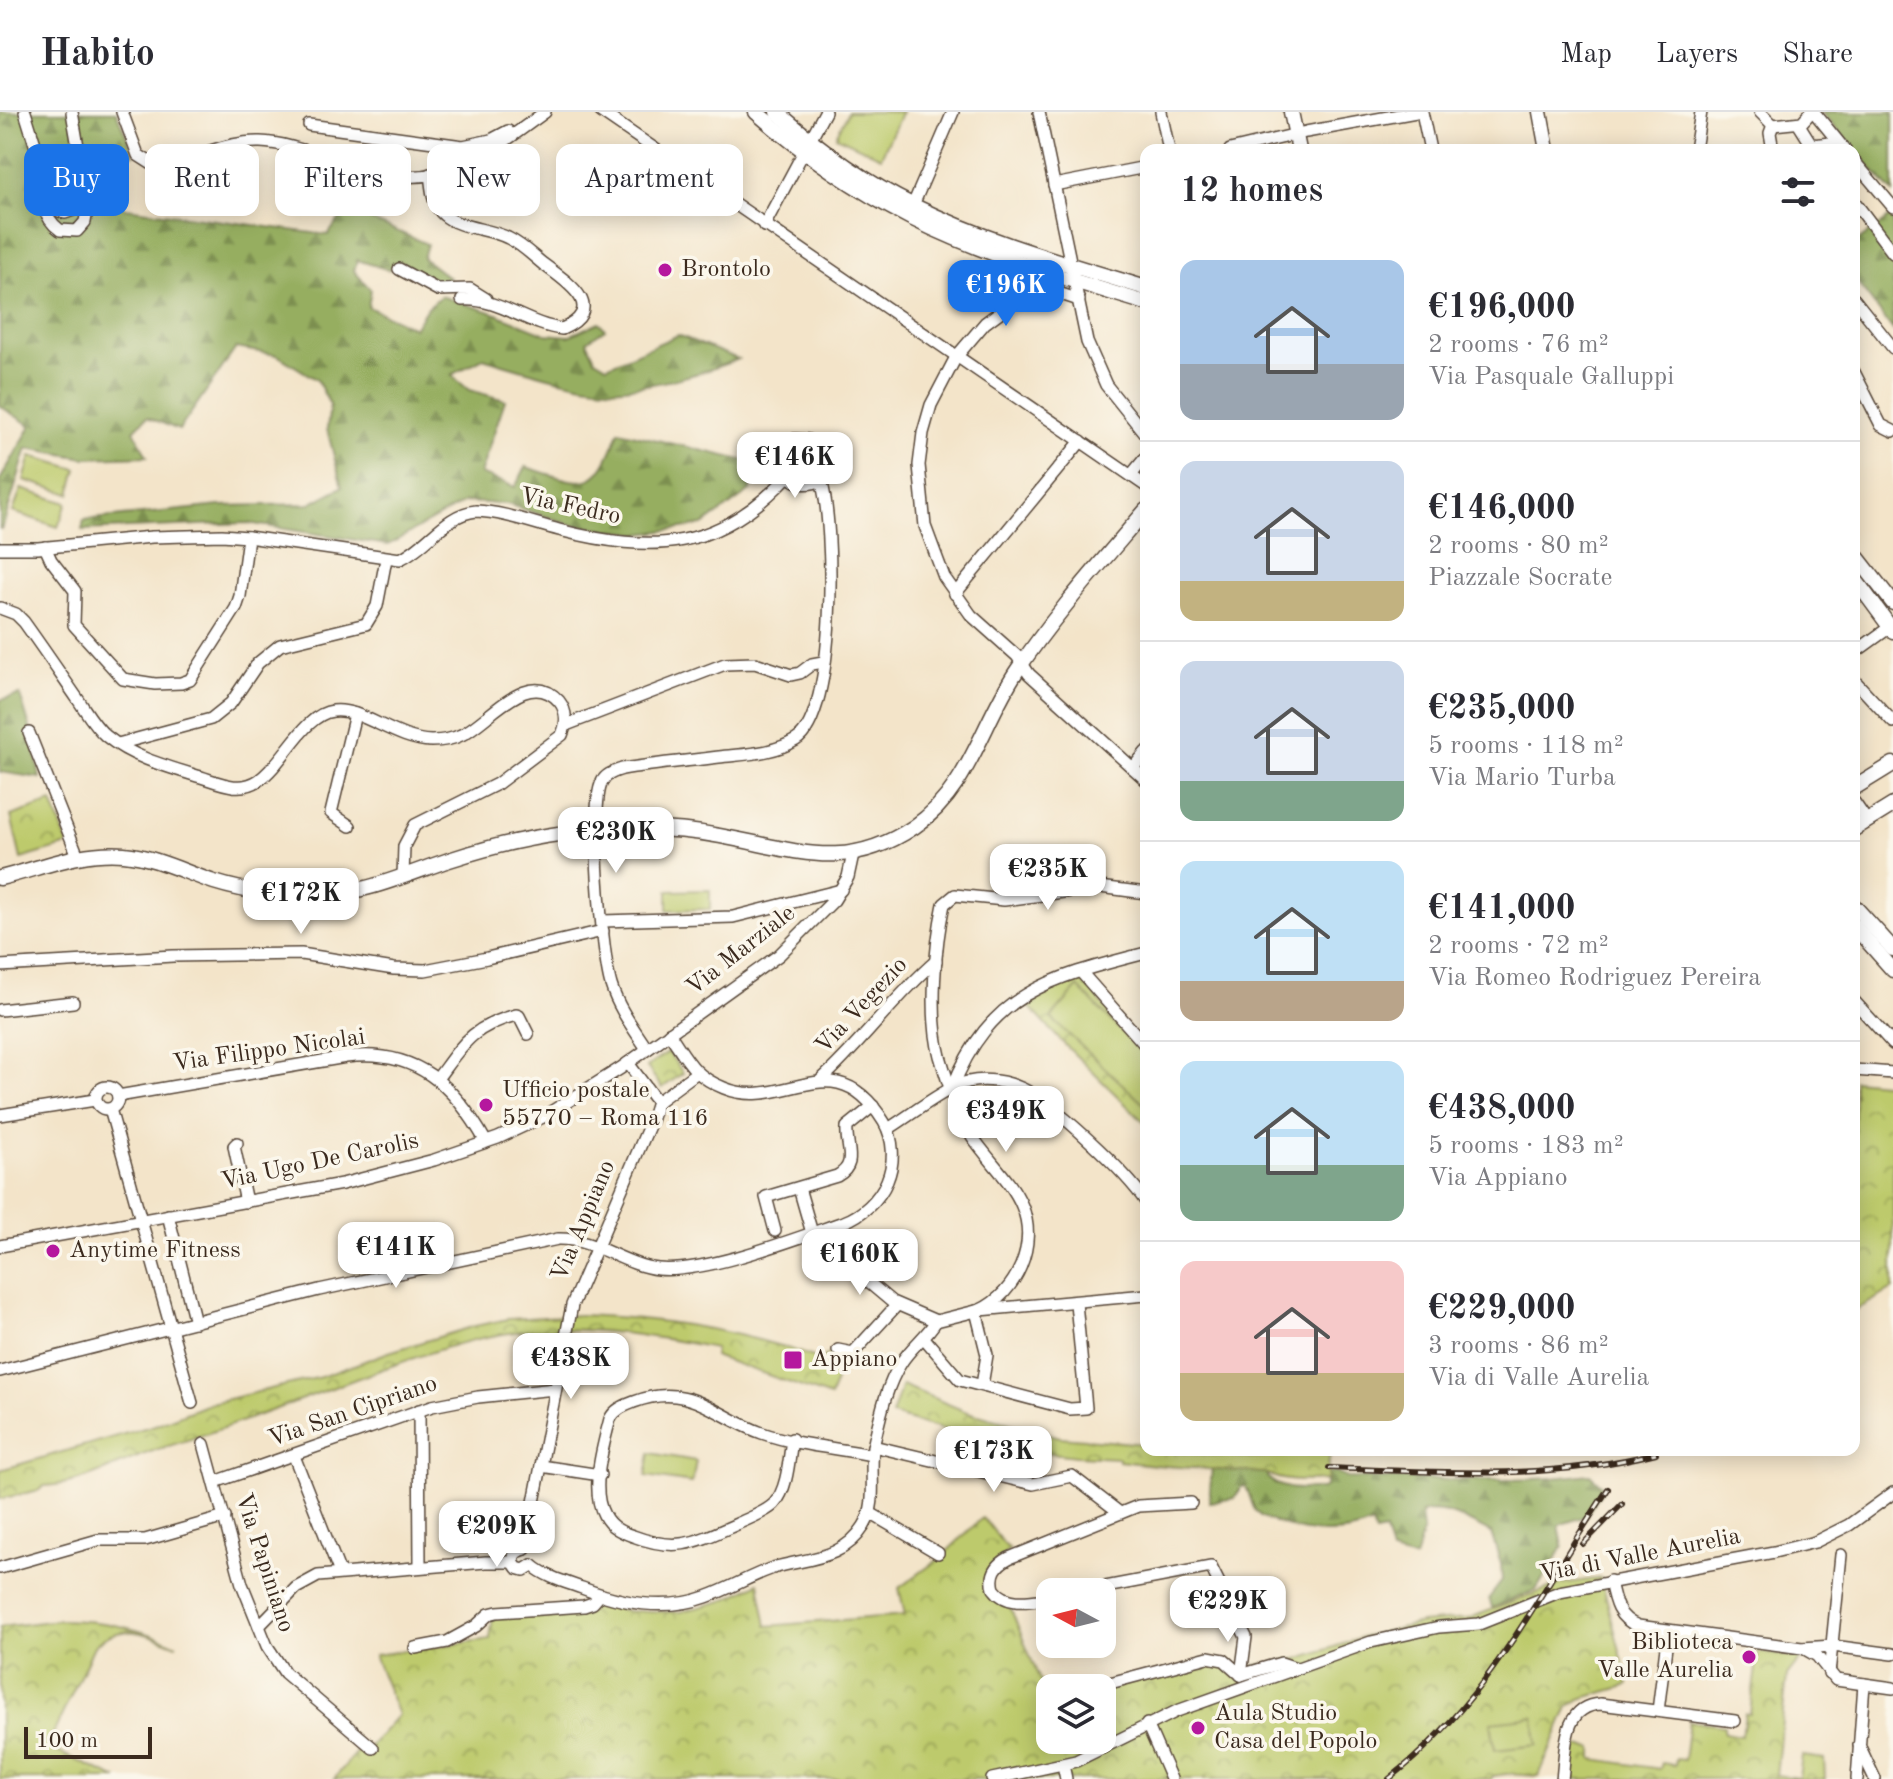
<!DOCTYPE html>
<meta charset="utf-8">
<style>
:root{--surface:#fff;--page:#f7f7f7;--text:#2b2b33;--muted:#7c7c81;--line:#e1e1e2;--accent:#1a73e8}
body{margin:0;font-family:"Old Standard TT",serif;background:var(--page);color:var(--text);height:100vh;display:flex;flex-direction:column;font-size:30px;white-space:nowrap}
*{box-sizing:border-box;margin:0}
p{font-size:26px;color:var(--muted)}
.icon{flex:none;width:44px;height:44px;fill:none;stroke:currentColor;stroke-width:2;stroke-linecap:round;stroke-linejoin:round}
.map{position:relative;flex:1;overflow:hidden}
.sheet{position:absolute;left:1140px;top:32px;width:720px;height:1312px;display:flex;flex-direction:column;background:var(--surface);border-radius:16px;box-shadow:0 4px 20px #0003}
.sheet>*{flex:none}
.top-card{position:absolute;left:24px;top:32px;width:760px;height:72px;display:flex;gap:16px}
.needle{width:52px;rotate:277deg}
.fabs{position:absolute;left:1036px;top:1466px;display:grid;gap:16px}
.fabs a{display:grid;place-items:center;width:80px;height:80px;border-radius:16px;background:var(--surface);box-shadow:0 4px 20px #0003;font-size:40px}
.scale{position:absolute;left:24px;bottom:20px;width:128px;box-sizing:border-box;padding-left:8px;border:4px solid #3b2a1e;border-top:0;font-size:22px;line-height:28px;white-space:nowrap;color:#3b2a1e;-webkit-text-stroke:6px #fbf7ec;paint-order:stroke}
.price{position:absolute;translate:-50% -68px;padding:0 18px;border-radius:16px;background:#fff;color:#222;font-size:26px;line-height:52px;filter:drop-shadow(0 2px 4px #0008)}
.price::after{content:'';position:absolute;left:50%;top:48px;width:24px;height:18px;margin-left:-12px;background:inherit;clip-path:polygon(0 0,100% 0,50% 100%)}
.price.active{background:var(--accent);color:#fff}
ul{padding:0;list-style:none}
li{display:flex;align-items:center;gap:24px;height:200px;padding:0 40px}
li+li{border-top:2px solid var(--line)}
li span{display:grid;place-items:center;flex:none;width:224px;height:160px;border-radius:16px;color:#555}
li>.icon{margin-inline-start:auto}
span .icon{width:96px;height:96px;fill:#fffc;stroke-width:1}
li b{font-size:34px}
h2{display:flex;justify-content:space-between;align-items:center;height:96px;padding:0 40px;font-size:34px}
.chip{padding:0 28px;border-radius:16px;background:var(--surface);box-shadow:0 4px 20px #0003;font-size:28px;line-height:72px}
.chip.active{background:var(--accent);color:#fff}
header{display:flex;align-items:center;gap:48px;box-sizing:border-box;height:112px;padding:0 40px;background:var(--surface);border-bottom:2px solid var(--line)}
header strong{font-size:38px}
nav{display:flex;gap:44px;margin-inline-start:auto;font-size:28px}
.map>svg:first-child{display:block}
</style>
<header>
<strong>Habito</strong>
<nav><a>Map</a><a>Layers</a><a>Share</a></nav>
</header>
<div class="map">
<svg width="1893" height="1667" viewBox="0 0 1893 1667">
<defs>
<pattern id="forest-firs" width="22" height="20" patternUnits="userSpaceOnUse" patternTransform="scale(2)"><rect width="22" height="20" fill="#96ae60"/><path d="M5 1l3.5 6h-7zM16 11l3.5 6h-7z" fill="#7c8e4f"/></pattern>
<pattern id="park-crowns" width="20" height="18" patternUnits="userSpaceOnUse" patternTransform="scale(2)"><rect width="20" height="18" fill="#bdca6c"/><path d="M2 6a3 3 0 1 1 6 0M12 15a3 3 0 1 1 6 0" fill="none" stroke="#9ba458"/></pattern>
</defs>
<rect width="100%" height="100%" fill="#fbf7ec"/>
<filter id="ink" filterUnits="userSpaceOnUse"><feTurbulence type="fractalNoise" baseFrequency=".0125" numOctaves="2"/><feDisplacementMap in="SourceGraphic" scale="16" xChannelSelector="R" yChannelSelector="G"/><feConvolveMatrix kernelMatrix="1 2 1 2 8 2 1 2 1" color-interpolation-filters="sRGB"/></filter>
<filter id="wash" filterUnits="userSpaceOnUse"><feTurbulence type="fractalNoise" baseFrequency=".006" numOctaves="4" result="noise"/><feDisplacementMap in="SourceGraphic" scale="32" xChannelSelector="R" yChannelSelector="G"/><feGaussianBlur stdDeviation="1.8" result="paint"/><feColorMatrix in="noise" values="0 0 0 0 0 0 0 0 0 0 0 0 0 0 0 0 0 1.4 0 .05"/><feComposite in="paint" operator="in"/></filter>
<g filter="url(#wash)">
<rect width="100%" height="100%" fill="#f3e4c9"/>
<!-- forest -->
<g fill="url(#forest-firs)" stroke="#686c3f" stroke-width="2">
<path d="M0,0H116L134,42L115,46L106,65L111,84L126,96L328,123L344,100L362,104L427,132L423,146L449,166L439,170L400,150L389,158L357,148L354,159L371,178L368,195L414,216L427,196L441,184L494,201L546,222L569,224L599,210L605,217L587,229L595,247L607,254L678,223L738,247C704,261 660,273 623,276C590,280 517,256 483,246L451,263L469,278L505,288L480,362L515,375L526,355C586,374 596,383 619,319L759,352L750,379L703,413L641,422L574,413L507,392L465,390L388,433L247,411L82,418L84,408L220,394L310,392L342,375L327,317L330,293L317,268L277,243L236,236L179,318L147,305L134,318L147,344L85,346L27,336L2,417H0V368L31,314L0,294Z"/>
<path d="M1821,0H1893V81Z"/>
<path d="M1893,103V218L1854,166V132Z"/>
<path d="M20,583L32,622L40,666L0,660V588Z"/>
<path d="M1212,1355L1266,1358L1267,1365C1281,1380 1303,1377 1322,1377L1325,1375L1327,1361H1336L1347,1366C1428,1366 1509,1373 1590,1362L1604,1375L1586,1404L1559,1413L1563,1435L1536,1478L1492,1496L1489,1486L1502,1469L1501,1452L1491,1421C1470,1410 1444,1394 1421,1401L1423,1419L1415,1447L1391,1441L1385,1419L1375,1421L1372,1412C1343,1425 1310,1423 1281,1412C1274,1410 1263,1407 1258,1402C1251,1395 1251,1382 1245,1374L1241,1375L1235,1386L1209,1390Z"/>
</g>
<!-- park -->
<g fill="url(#park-crowns)" stroke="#7c7a45" stroke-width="2">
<path d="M52,690L68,733L21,747L11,704Z"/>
<path d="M1079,866L1146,941V1012L1059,927L1027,892L1057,874Z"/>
<path d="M668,940L683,961L662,976L647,955Z"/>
<path d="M1854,968L1893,972V1177L1854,1199Z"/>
<path d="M581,1203C661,1206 744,1219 819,1247L830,1242L844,1247L830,1285L714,1244L715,1236C658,1225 599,1215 541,1218C489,1220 442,1236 394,1253C318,1280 243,1312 165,1335C126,1346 86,1373 44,1374L39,1378L0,1387V1358L155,1313L211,1291L321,1265L389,1240L475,1214L508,1207Z"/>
<path d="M902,1273L967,1300L1060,1325L1146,1332V1338L1257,1346L1330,1339L1327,1368C1306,1369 1284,1371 1265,1361L1166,1354L1119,1349V1346L1076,1344L1025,1338L987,1330L892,1303Z"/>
<path d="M982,1406C994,1415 998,1430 1010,1437C986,1452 977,1484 1010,1495L1046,1583L1050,1598V1628H1102V1577L1207,1548L1229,1556L1238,1553L1250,1554L1297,1547L1374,1522L1421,1511L1467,1507L1560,1472L1601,1466L1629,1573L1580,1587L1568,1595L1539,1664L1506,1662L1493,1664L1491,1667H334L361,1634L367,1638L398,1603L374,1543L490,1527L493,1504L599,1492L627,1499L680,1500L723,1489L759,1471L767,1514L905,1503L899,1476L939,1447Z"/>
<path d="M59,1508C102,1508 139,1515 177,1533C149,1522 119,1509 94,1534L47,1635L118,1667H0V1515Z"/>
<path d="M1758,1540L1801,1546L1787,1564L1776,1663L1799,1666L1802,1644L1824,1647L1825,1667H1571L1574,1634L1593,1636V1647L1660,1657L1662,1651L1675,1653L1676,1647L1684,1648L1689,1609L1724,1614V1621L1742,1624L1745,1602H1750Z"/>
</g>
<!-- garden -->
<g fill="#bdca6c" stroke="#7c7a45" stroke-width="2">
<path d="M848,0H902L881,45L836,24Z"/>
<path d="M801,331L819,339L823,349L819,363L806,369L788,360L784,344L791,334Z"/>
<path d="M31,344L77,357L70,382L24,368Z"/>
<path d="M21,377L67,391L58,415L13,400Z"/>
<path d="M710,778V797L668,798V779Z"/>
<path d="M1078,875L1146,945V994L1051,906Z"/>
<path d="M650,1341L696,1349L692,1371L646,1364Z"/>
<path d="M1534,1605L1537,1633L1495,1638L1491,1610Z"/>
</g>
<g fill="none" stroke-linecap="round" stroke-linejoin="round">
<!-- stream -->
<g stroke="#6ea4db" stroke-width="3">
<path d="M63,41L75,43"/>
<path d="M83,44L95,46"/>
</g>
</g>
</g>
<g filter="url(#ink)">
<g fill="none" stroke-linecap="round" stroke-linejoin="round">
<defs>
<g id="minor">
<path d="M25,0L43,58"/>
<path d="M122,0L138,43L152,52C189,52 222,29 260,30C288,31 316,43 343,51C359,55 374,61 390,63C453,73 498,34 545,0"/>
<path d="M601,0L1146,374"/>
<path d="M1039,0L1087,230L1106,273L1146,323"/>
<path d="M1161,0L1169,38"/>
<path d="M1422,0L1430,38"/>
<path d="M1760,0L1773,13"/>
<path d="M1814,0L1845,38"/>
<path d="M1798,11L1815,38"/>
<path d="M309,13L463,34L491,28L508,19"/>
<path d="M1773,13L1802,10L1811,0"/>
<path d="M1773,13L1770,21L1773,38"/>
<path d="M1811,33L1831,31L1838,38"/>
<path d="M1230,38L1306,20L1416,0"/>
<path d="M1695,38L1701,0"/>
<path d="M1854,49L1893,95"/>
<path d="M40,51C41,74 39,104 60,118L77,119L85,110L88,92L72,0"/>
<path d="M430,62C432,77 432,93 444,103C460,117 489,116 508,126C521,132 532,143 543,152C566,169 609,196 562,217C527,213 498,185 462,188"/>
<path d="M1054,73L1146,55"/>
<path d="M49,78L54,97L65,101L79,96L83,81"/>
<path d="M1854,89L1893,141"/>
<path d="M910,100L953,0"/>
<path d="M764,114L825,0"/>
<path d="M1040,153L1031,177L985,211L956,245L931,293L923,321L919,353L925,414L944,465L971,503L1017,544L1029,562L1146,668"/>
<path d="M399,157L438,178L470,177L486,187"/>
<path d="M1034,173L1079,188"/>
<path d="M1854,187L1893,236"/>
<path d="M1854,260L1881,313L1893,319"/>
<path d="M795,327L809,328L826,341L828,352L821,368C799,379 777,363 780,338Z"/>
<path d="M1132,362L1146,345"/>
<path d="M45,435L51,448L75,479L74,513L123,567L155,572L181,571L190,568L236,496L240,484L248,425"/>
<path d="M0,436H38L152,425L222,423L248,425L400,447C427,435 445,402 476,399C503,400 532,411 559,418C654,442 718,439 788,364"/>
<path d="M955,482L1081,329"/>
<path d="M0,496L16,502L24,510C42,535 59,560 77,586C86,599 94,614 106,624C133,646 168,655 201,665C220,671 240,681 259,668C284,651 304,602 333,599C361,595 395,628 431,629C441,629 451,628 461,623C488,611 528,554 559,589C567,599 567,612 562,623L497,672L415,713L404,734L403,765"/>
<path d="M1854,541L1890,515"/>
<path d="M1854,568L1893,610"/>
<path d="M566,613L725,552L755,551L791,563L800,561L812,552L823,550"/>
<path d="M29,621L78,744"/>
<path d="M118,632L211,607L231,591L258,551L280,533L366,512L377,494L386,447"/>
<path d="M1133,656L1146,640"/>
<path d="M1854,690L1867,709"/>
<path d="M350,714L331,701L355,602"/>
<path d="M603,809L733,805L841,778"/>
<path d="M0,854L173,844L301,842L394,857L425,858L487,846L603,819"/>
<path d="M1081,860L1146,934"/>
<path d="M1854,889L1893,932"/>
<path d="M0,898L73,890"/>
<path d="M647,937C634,917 618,896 611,873C602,844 589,693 602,670C606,662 614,660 622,657C654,652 687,649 719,645C744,642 773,642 796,628C837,602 835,413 821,368"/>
<path d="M628,951L657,990"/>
<path d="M1854,958L1893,961"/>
<path d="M437,967C463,932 471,915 516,903L519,904L528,922"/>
<path d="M821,968C862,931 894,885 936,849"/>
<circle cx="107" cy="986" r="11"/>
<path d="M952,977C990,879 1053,865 1146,841"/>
<path d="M118,984L346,945C416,936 455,974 486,1030"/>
<path d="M657,990L696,961"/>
<path d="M110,997L192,1291"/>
<path d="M0,1003L95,988"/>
<path d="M888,1017C908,1005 947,974 968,970C985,966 1007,969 1023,977C1053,991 1127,1061 1146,1090"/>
<path d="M237,1031L234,1034L246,1090"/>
<path d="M799,1076L812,1121L818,1128L892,1190L936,1209"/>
<path d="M168,1103L195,1210"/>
<path d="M775,1119L766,1085L837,1064C859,1052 845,1035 847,1015L873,994"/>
<path d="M0,1134L342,1072L434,1048L498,1026L543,1005L621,956L779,843L834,788L848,765L853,742"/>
<path d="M980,1198C1017,1181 1038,1132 1022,1094C1012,1069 987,1047 972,1024C957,1001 948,971 940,944C929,903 935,833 944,792L955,783L1004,788L1100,775L1146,781"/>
<path d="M976,1199L987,1243L982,1273"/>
<path d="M936,1209L980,1198L1146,1183"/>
<path d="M924,1226L960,1268L1070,1297L1086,1296L1076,1191"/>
<path d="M838,1238L853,1241L897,1193"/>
<path d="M0,1259L319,1178L558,1127C594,1126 623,1153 658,1157C705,1162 797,1126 844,1110C862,1103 879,1088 887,1069C895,1050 894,1027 884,1010C834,928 785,1001 724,976C693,964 687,947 669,921"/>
<path d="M419,1298L420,1455"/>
<path d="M792,1327C789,1346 788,1377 774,1392C765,1401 749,1406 737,1412C696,1430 678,1441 633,1424C621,1420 610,1415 604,1403C590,1378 603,1334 610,1307C615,1297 624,1294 634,1290C690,1269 714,1304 762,1321C796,1333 836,1336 872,1343"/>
<path d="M204,1332L242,1472L267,1534L285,1561L373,1636"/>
<path d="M873,1334L1033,1372L1072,1364L1120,1401"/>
<path d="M294,1344L340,1461"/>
<path d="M541,1354L600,1363"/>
<path d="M215,1370L432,1294L478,1285L555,1277"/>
<path d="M870,1401L938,1441"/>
<path d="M525,1437L572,1193L651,1009L657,990"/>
<path d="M525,1437L515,1441L513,1450L517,1456L524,1458L532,1453"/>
<path d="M532,1453C546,1465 565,1470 582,1476C621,1491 665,1500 706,1485C729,1477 750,1464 773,1456C807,1446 843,1448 864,1414C879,1390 868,1358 874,1331C880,1305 886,1274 901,1251C911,1235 926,1225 936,1209"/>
<path d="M0,1456L98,1428H145L225,1405"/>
<path d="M1610,1469C1614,1489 1617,1506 1638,1514L1802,1536L1833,1534L1893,1542"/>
<path d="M1079,1480L1211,1455L1246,1525L1241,1563"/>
<path d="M1050,1486C1031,1489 1007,1495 994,1477C990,1462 996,1453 1009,1446L1138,1394L1191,1391"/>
<path d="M259,1514L296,1476L318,1464L486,1450H513"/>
<path d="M415,1536L447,1530L476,1514L489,1502L497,1500L584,1494L593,1491L600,1483"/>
<path d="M1803,1536L1817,1544L1836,1568L1893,1576"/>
<path d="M1829,1562L1841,1443"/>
<path d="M1241,1563L1281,1551L1296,1556"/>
<path d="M1091,1576L1208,1545L1224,1548L1241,1563"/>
<path d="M1048,1593L1050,1592"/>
<path d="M1658,1599L1668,1519"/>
<path d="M1147,1612L1171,1667"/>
<path d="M1859,1633L1875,1667"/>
<path d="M1063,1653L1066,1667"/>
<path d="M992,1667L1076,1649L1177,1599L1371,1530L1439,1515L1479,1512L1559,1480L1774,1440L1815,1430L1849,1413L1893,1381"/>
<path d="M1562,1667C1566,1638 1562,1594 1600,1592L1735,1609"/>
<path d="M1857,1667L1864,1572"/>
</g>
<g id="major">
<path d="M756,0C803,41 855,77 911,106C985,143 1067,167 1146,191"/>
<path d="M777,0C818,36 864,70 914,94C987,130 1068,152 1146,176"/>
<path d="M1291,0L1299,38"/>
<path d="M1540,0L1547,38"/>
<path d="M1854,441L1893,491"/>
<path d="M1854,466L1893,519"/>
<path d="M1854,676L1893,652"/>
<path d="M1854,717L1893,693"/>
<path d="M0,766C42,756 80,738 124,742C156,745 184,760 214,770C246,780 280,784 313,784C362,783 404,763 449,748C507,729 565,717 627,717C658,716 689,718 720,724C794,737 844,762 914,715C969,678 981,613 1016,560C1054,503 1101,451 1146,398"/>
<path d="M1854,794L1893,837"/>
<path d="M1854,814L1893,858"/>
</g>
</defs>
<!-- minor casing -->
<use href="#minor" stroke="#574638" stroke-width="14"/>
<!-- major casing -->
<use href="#major" stroke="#574638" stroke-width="17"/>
<!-- minor -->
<use href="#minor" stroke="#fff" stroke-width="11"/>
<!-- major -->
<use href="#major" stroke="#fff" stroke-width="14"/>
<defs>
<g id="rail">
<path d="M1329,1356C1439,1360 1549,1369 1656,1341"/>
<path d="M1583,1432L1622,1392"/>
<path d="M1389,1667C1489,1589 1539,1481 1608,1377"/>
</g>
</defs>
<!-- rail casing -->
<use href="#rail" stroke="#3b2a1e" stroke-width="6"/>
<!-- rail -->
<use href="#rail" stroke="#fbf7ec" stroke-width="3" stroke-dasharray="9" stroke-linecap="butt"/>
</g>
</g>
<!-- markers -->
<g fill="#b5179e" stroke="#fbf7ec" stroke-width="3">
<circle cx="665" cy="158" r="8"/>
<circle cx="486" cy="993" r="8"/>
<circle cx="53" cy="1139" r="8"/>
<rect x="783" y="1238" width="20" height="20" rx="4"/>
<circle cx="1749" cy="1545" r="8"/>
<circle cx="1198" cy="1616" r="8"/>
</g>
<g text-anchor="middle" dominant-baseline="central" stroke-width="7" stroke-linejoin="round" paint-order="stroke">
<!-- poi labels -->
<g font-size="24" fill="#3b2a1e" stroke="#fbf7ec" text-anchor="start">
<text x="681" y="158">Brontolo</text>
<text x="502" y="979">Ufficio postale<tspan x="502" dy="28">55770 – Roma 116</tspan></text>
<text x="69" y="1139">Anytime Fitness</text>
<text x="811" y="1248">Appiano</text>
<text x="1733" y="1531" text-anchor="end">Biblioteca<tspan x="1733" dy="28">Valle Aurelia</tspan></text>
<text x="1214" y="1602">Aula Studio<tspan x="1214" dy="28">Casa del Popolo</tspan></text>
</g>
<!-- street labels -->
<g font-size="24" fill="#3b2a1e" stroke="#fbf7ec">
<text transform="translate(570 395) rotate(12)">Via Fedro</text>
<text transform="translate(741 839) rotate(-38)">Via Marziale</text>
<text transform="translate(862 894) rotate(-47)">Via Vegezio</text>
<text transform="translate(269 939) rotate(-8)">Via Filippo Nicolai</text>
<text transform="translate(320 1050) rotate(-12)">Via Ugo De Carolis</text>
<text transform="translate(584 1109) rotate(-67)">Via Appiano</text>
<text transform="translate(353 1300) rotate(-19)">Via San Cipriano</text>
<text transform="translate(1640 1444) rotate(-11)">Via di Valle Aurelia</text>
<text transform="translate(264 1451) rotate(72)">Via Papiniano</text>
</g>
</g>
</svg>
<div class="fabs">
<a><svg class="needle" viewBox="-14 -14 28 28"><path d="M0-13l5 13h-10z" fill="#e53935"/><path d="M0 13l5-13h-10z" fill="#7c7c81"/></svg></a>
<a><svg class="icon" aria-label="layers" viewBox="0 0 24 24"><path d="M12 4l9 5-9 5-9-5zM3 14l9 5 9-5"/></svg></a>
</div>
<div class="scale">100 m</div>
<b class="price active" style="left:1006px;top:216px">€196K</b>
<b class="price" style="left:795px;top:388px">€146K</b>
<b class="price" style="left:616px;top:763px">€230K</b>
<b class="price" style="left:1048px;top:800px">€235K</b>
<b class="price" style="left:301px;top:824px">€172K</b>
<b class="price" style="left:1006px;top:1042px">€349K</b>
<b class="price" style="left:396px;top:1178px">€141K</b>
<b class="price" style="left:860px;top:1185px">€160K</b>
<b class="price" style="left:571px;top:1289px">€438K</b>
<b class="price" style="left:994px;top:1382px">€173K</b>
<b class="price" style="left:497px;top:1457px">€209K</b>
<b class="price" style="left:1228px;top:1532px">€229K</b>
<div class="top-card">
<a class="chip active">Buy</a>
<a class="chip">Rent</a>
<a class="chip">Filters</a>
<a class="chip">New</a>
<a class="chip">Apartment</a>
</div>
<section class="sheet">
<h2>12 homes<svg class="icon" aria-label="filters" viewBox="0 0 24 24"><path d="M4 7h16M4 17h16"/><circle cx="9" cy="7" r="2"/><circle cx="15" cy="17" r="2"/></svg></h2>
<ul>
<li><span style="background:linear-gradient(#a9c7e8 65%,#9aa5b1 0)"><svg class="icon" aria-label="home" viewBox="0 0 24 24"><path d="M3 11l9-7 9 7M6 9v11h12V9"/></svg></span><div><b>€196,000</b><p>2 rooms · 76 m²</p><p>Via Pasquale Galluppi</p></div></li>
<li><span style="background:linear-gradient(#c9d6e8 75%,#c2b280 0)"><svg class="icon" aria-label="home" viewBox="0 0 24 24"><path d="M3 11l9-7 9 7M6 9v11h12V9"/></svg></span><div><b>€146,000</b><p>2 rooms · 80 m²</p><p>Piazzale Socrate</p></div></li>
<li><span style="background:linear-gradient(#c9d6e8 75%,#7fa58c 0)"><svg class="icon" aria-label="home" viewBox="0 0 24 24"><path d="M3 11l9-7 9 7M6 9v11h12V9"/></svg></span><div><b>€235,000</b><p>5 rooms · 118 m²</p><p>Via Mario Turba</p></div></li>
<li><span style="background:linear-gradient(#bfe0f5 75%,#b9a48a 0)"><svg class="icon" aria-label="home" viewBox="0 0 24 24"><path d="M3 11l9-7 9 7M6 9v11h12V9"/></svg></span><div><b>€141,000</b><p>2 rooms · 72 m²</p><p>Via Romeo Rodriguez Pereira</p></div></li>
<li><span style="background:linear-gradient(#bfe0f5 65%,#7fa58c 0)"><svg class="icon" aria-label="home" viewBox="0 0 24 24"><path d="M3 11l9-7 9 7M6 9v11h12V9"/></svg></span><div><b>€438,000</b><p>5 rooms · 183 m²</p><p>Via Appiano</p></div></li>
<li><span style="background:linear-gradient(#f6c9c9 70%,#c2b280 0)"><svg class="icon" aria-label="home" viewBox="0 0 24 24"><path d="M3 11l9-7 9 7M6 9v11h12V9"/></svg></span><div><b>€229,000</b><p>3 rooms · 86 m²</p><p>Via di Valle Aurelia</p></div></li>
</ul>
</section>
</div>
